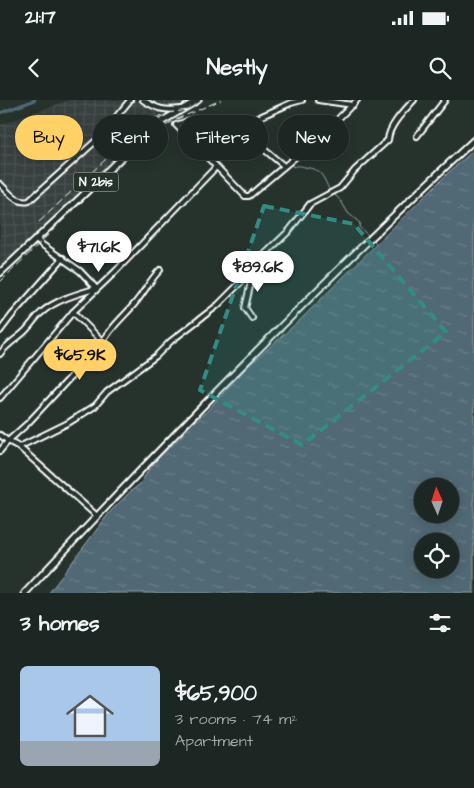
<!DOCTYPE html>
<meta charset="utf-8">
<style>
:root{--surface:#1c2622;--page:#29322f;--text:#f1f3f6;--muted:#a0a5a5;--line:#3a4340;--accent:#ffd166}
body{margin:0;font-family:"Architects Daughter",sans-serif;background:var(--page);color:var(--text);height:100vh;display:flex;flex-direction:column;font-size:19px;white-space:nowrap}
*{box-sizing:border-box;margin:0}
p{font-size:16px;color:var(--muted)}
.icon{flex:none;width:28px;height:28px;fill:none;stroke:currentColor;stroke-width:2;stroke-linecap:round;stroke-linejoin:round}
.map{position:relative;height:493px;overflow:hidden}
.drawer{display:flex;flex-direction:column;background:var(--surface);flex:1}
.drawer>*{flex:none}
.hud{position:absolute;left:15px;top:15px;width:445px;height:45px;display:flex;gap:10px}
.needle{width:32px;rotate:357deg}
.controls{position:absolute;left:414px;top:378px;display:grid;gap:10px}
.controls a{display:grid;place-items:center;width:45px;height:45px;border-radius:50%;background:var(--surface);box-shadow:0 2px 12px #0003,0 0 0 1px var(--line);font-size:25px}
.price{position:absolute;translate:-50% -42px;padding:0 11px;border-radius:18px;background:#fff;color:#222;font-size:16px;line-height:32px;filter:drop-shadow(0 1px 2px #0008)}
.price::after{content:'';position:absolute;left:50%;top:30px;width:15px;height:11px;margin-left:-8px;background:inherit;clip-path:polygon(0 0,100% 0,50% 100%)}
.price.on{background:var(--accent);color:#111}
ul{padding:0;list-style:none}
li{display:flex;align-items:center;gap:15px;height:125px;padding:0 20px}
li span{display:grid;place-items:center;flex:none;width:140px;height:100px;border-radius:8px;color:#555}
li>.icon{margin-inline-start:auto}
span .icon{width:60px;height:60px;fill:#fffc;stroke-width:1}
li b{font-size:21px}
h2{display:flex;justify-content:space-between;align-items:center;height:60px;padding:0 20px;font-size:21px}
.tag{padding:0 18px;border-radius:22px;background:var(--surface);box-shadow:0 2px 12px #0003,0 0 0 1px var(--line);font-size:18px;line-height:45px}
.tag.on{background:var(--accent);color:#111}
.status{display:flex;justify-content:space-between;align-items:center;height:35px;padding:0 25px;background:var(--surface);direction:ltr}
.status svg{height:14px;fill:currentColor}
header{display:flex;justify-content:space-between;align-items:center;height:65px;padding:0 20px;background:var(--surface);font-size:22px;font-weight:700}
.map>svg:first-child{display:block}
</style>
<div class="status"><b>21:17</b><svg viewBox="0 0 49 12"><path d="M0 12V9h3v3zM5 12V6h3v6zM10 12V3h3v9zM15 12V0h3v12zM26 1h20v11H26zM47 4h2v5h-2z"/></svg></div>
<header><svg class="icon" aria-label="back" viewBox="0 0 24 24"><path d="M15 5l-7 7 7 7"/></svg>Nestly<svg class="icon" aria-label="search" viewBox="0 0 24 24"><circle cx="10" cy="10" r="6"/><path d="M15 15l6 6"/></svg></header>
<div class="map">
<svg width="474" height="493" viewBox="0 0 474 493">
<defs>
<pattern id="industrial-grid" width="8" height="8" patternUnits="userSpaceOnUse" patternTransform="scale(1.25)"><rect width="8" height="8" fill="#38403f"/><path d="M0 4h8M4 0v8" fill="none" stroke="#4c5352"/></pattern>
<pattern id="water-ripples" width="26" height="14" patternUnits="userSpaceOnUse" patternTransform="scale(1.25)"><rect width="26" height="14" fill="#516975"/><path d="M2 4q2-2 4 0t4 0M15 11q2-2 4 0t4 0" fill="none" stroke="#6b808a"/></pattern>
</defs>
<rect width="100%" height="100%" fill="#26332d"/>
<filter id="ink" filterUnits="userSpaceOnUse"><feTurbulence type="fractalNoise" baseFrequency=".02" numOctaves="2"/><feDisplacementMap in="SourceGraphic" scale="10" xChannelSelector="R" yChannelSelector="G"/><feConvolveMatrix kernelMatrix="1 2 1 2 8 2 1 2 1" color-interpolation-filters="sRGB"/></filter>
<g filter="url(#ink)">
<!-- industrial -->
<path fill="url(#industrial-grid)" d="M69,0L192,1L182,7L178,9L152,1L147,5L161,12L144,26L145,27L130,45L0,169V25Z"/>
<!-- water -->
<path fill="url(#water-ripples)" stroke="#97a5ac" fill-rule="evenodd" d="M474,50V493H49L110,412L131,391L140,384L155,360L179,339L190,324L206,312L246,268L300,220L449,72ZM422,386H450V414H422ZM422,441H450V469H422Z"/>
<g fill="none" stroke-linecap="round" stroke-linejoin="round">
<!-- stream -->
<g stroke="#97a5ac" stroke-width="1">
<path d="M291,64L293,67C297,65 300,66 305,67C322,70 322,75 330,91"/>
<path d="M333,93L341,101L348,113L360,123L359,127L369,136"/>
<path d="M371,139L376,144"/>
</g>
<!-- canal -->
<path stroke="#516975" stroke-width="3" d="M0,13L35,0"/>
<defs>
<g id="minor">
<path d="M143,0C157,9 164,11 181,9"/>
<path d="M302,0L291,3L228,31L201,19H194L176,25L245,96H249L324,33L357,0"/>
<path d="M318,0L353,5"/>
<path d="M417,36L445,0"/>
<path d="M254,41L284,66"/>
<path d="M0,84C9,92 16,104 29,101L99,38L130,0"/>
<path d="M36,138L41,144L80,171L96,188"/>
<path d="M250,173L251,182L245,208L252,218"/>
<path d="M73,212L103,242"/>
<path d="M0,231L13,214L63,158"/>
<path d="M0,254C5,246 15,240 23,233C30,227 34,219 41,213C55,200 77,194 94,189"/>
<path d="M0,298L73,212L114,173L216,67"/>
<path d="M0,335L8,341L28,323L103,242C111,226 125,216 136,202C145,191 150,180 160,170"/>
<path d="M19,347L97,416"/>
<path d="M0,351L8,341L19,347L68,323L95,306L107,292L156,256L171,241L218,205L250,173L263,156L289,131L310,104L340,88L355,70L388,40C389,25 405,10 414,0"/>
</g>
<g id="major">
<path d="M0,173L81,97L146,33L161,22L198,0"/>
<path d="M25,493C170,337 318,185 474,40"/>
</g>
</defs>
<!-- minor casing -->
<use href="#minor" stroke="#fff" stroke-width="8"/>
<!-- major casing -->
<use href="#major" stroke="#fff" stroke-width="9"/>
<!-- minor -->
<use href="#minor" stroke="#26332d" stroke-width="4"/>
<!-- major -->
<use href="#major" stroke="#26332d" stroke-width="5"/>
<!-- rail -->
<g stroke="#fff" stroke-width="1" stroke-dasharray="8 4" stroke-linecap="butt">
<path d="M39,122L123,43L155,18L168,13L188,10"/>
<path d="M0,182L150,35L175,20L221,0"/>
</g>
</g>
</g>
<!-- marked area -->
<path fill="#338b84" fill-opacity="0.2" stroke="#338b84" stroke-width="4" stroke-dasharray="10 6" stroke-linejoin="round" d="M264,106L354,124L446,232L302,345L200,290Z"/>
<g text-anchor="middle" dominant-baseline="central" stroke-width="4" stroke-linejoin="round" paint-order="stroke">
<!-- shield labels -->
<rect fill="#26332d" stroke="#bec2c0" stroke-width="1" x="73.5" y="72.5" width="45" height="19" rx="4"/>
<g font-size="12" font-weight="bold" fill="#fff">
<text x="96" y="82">N 2bis</text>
</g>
</g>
</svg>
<div class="controls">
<a><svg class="needle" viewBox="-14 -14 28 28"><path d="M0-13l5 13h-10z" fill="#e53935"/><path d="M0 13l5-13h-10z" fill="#a0a5a5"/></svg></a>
<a><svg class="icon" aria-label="locate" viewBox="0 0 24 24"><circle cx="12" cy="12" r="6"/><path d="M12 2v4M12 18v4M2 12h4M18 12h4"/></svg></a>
</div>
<b class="price" style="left:99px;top:173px">$71.6K</b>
<b class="price" style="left:258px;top:193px">$89.6K</b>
<b class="price on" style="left:80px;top:281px">$65.9K</b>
<div class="hud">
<a class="tag on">Buy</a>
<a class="tag">Rent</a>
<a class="tag">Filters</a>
<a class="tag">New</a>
</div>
</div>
<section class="drawer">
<h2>3 homes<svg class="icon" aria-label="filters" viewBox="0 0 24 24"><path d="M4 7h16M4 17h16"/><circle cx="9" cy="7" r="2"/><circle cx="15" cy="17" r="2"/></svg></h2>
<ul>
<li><span style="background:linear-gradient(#a9c7e8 75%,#9aa5b1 0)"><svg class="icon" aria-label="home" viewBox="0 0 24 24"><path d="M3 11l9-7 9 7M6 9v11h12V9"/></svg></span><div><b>$65,900</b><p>3 rooms · 74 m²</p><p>Apartment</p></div></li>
</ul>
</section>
